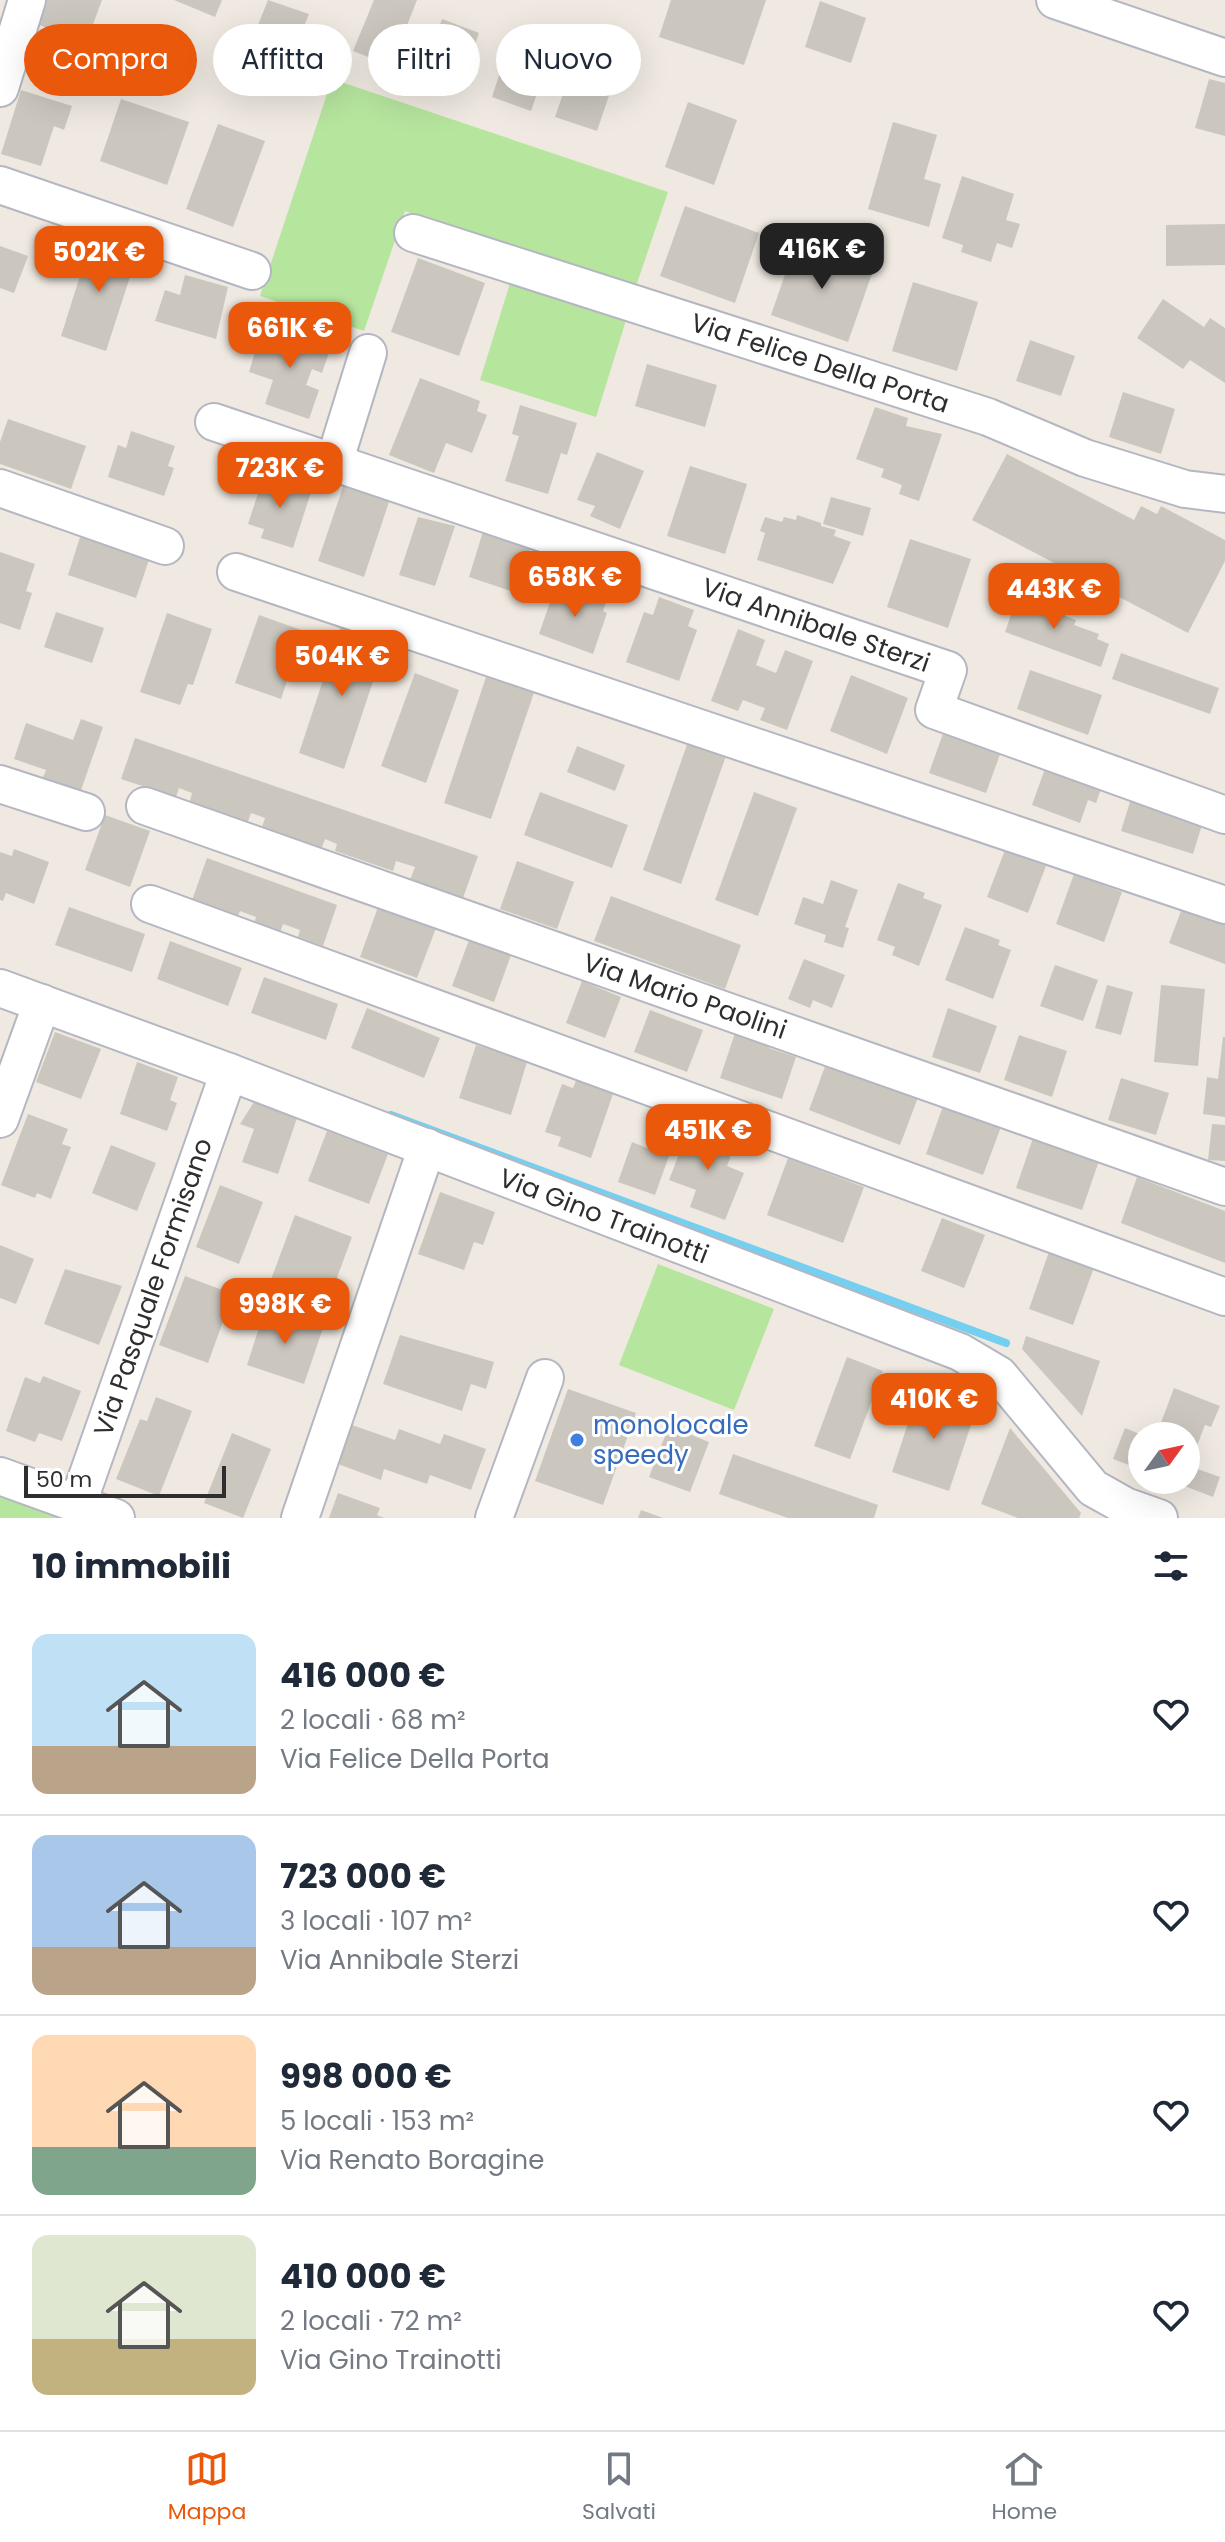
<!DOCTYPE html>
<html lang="it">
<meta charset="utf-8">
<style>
:root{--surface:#fff;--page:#f6f6f7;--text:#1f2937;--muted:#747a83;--line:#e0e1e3;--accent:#ea580c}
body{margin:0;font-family:Poppins,sans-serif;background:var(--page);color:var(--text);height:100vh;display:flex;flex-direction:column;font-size:30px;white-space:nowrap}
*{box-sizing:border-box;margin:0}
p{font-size:26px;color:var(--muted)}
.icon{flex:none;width:44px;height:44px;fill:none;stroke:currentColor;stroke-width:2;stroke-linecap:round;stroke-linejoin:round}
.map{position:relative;height:1518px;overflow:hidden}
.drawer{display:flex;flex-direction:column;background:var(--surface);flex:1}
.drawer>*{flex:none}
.banner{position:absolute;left:24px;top:24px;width:800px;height:72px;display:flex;gap:16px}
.needle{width:52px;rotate:57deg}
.tools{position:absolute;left:1128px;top:1422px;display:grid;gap:16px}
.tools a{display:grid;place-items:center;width:72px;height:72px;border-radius:50%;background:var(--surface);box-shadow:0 8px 32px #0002;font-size:40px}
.scale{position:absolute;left:24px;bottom:20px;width:202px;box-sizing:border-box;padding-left:8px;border:4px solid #2e2e2e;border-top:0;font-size:22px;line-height:28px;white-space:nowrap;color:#2e2e2e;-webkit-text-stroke:6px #fff;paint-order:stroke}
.price{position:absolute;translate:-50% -68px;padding:0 18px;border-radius:16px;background:var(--accent);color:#fff;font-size:26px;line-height:52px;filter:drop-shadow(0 2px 4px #0008)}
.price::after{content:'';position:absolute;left:50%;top:48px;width:24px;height:18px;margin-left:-12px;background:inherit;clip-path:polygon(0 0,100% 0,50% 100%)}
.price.selected{background:#222;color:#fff}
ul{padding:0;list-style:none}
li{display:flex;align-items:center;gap:24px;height:200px;padding:0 32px}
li+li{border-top:2px solid var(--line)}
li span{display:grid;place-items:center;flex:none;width:224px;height:160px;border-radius:16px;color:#555}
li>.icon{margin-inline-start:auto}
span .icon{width:96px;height:96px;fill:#fffc;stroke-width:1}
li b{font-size:34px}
h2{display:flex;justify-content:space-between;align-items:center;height:96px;padding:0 32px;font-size:34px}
.pill{padding:0 28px;border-radius:36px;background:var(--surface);box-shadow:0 8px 32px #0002;font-size:28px;line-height:72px}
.pill.selected{background:var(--accent);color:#fff}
.dock{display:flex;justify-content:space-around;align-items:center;height:112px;border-top:2px solid var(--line);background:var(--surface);font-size:22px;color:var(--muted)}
.dock a{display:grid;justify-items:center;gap:4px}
.dock .selected{color:var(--accent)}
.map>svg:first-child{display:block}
</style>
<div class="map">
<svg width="1225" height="1518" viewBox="0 0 1225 1518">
<rect width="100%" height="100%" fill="#efe9e1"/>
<!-- green -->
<g fill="#b6e59e">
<path d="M332,79L668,192L635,289L405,211L364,331L260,296Z"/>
<path d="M511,280L627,317L596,417L480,380Z"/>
<path d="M658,1264L774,1309L734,1410L619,1365Z"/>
<path d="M0,1494L61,1518H0Z"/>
</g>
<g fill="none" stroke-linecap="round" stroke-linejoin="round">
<!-- stream -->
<path stroke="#75cff0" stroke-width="8" d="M391,1115L1006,1343"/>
</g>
<!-- building -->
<g fill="#cbc7bf">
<path d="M46,0H102L86,43L37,24Z"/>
<path d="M174,0H222L215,17Z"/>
<path d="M268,0L309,14L290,61L250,45Z"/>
<path d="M374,0H417L391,66L353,51Z"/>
<path d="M671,0H766L744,65L659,37Z"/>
<path d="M820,1L866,18L851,63L805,47Z"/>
<path d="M442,19L479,33L458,89L421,75Z"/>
<path d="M512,36L617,72L597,131L555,117L564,91L541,82L531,111L492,97Z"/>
<path d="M1209,79L1225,83V136L1195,128Z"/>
<path d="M21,90L72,106L64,130L54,126L41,166L1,154Z"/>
<path d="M121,99L189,122L167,185L100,161Z"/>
<path d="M688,102L737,120L714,185L665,167Z"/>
<path d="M893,122L937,135L924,179L941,184L929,227L868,209Z"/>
<path d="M218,124L265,141L233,227L186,209Z"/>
<path d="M962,176L1014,194L1006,220L1020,224L1012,248L997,243L991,262L961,252L963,245L942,238Z"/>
<path d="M685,206L759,233L735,303L660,276Z"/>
<path d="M1225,224V265L1166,266V225Z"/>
<path d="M92,238L138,252L106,351L61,336Z"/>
<path d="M797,240L874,268L848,342L771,315Z"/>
<path d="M0,246L28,256L14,293L0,288Z"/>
<path d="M418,258L485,283L459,356L391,332Z"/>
<path d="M185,275L228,287L216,339L155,321L165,290L180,295Z"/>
<path d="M913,282L978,302L957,371L892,351Z"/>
<path d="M1163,299L1204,327L1210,318L1225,328V383L1190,360L1183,369L1137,338Z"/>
<path d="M272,327L331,347L322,373L312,369L306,385L319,390L309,419L265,404L273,380L249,372L259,339L267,342Z"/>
<path d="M1030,340L1075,356L1061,396L1016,381Z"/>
<path d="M647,364L717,385L705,427L635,406Z"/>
<path d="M420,378L480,401L477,411L487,415L472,453L446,443L434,473L389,455Z"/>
<path d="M1123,392L1175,409L1161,454L1109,437Z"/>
<path d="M520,405L577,423L567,455L561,453L548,494L505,481L519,436L512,434Z"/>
<path d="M875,407L908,418L906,426L942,434L919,501L899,494L902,485L881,477L884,469L856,459Z"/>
<path d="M8,419L86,446L71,489L0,464V442Z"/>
<path d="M131,431L175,446L168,466L174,468L164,496L108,477L118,445L126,448Z"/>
<path d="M597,452L644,471L620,529L590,516L595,506L577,500Z"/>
<path d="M1007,454L1134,520L1141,506L1157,514L1161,506L1225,540V561L1188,633L972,520Z"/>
<path d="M690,466L747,484L725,554L667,536Z"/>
<path d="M275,477L312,489L293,548L261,538L264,529L248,524L263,478L274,482Z"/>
<path d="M344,484L390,499L364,577L318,561Z"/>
<path d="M831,497L871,508L863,536L823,524Z"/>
<path d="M797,515L821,523V526L836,530L834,536L851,542L833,584L757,560L765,533L760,531L765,517L782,522L784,517L796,520Z"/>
<path d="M418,517L455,526L435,586L399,575Z"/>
<path d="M485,525L533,540L517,593L469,577Z"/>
<path d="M81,534L150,557L136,598L68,575Z"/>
<path d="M910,539L971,559L948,628L887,607Z"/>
<path d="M550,546L597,562L589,585L570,578L567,587L539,577Z"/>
<path d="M0,552L35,564L26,591L32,593L20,630L0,623Z"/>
<path d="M555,588L578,597L580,589L607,599L603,611L607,613L593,654L539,634Z"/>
<path d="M1019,592L1045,601L1043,606L1065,614V616L1076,620L1074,625L1099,634L1097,639L1109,644L1101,667L1005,632Z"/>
<path d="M659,597L694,610L688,626L697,630L679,681L626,662L644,612L653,615Z"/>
<path d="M56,612L104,628L92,663L44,647Z"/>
<path d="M167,613L212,629L193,685L188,684L180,705L140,692Z"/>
<path d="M259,615L304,631L281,699L235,683Z"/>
<path d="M341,626L386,642L344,769L299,753Z"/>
<path d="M738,629L765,640L756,665L776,673L785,650L813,661L787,730L760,720L765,708L743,700L738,711L711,701Z"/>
<path d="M1121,653L1219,688L1210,714L1112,679Z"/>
<path d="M490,665L538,681L491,819L444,803Z"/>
<path d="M1030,670L1102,695L1088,735L1017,709Z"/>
<path d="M415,673L459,690L426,783L381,766Z"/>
<path d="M851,675L908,698L887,754L830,731Z"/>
<path d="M81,719L103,727L80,793L42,780L46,770L14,759L26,723L73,740Z"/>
<path d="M946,725L1003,746L986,793L929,773Z"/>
<path d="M690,736L728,750L681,884L643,870Z"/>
<path d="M135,738L478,856L463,898L410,880L415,867L396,861L393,871L335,851L337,844L325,839L321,850L261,830L265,818L251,813L247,824L189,804L192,793L179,788L176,797L121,779Z"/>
<path d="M577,746L625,765L615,791L567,772Z"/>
<path d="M1047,763L1105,778L1096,803L1088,800L1080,823L1032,805Z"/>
<path d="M1134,789L1206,812L1193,854L1121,831Z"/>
<path d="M540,792L628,825L612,868L524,835Z"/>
<path d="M754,792L797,808L758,916L715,900Z"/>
<path d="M105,815L150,831L130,887L85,870Z"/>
<path d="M14,849L49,862L34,904L6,893L3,901L0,900V852L12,856Z"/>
<path d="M1005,850L1046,866L1028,913L987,897Z"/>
<path d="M207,858L337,905L323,946L298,937L300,930L283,924L280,933L254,924L256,917L240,911L237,919L191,903Z"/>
<path d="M517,861L574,882L557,929L500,909Z"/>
<path d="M1074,874L1122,892L1104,942L1056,924Z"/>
<path d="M831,880L858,890L845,927L849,928L843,948L824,942L826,935L794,924L803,897L823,904Z"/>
<path d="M898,883L925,893L923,898L942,905L919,966L892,955L895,947L877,940Z"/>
<path d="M611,896L741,945L725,989L594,941Z"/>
<path d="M1184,903L1225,919V964L1169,943Z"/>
<path d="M69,907L145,934L132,972L55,945Z"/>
<path d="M378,907L436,928L417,978L360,957Z"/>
<path d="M965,927L1000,940L998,945L1011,950L993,999L945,980Z"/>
<path d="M469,940L511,955L494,1002L452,986Z"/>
<path d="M170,941L242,968L228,1006L157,979Z"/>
<path d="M804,959L845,975L832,1008L813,1000L810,1008L788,999Z"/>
<path d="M1055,965L1098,980L1083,1021L1040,1006Z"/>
<path d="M264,977L338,1004L326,1040L251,1013Z"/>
<path d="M582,981L621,997L605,1038L566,1023Z"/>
<path d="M1107,985L1133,992L1121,1035L1095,1028Z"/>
<path d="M1161,985L1205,989L1198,1066L1154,1062Z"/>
<path d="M367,1008L440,1038L424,1078L351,1048Z"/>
<path d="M948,1008L997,1026L980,1073L932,1057Z"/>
<path d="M650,1010L703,1030L687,1072L634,1052Z"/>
<path d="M736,1030L771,1042L769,1048L796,1057L782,1099L720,1078Z"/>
<path d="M55,1032L101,1049L81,1099L36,1082Z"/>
<path d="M1019,1035L1067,1051L1052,1097L1004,1080Z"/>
<path d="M1223,1037H1225V1117L1203,1114L1207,1077L1218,1079Z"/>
<path d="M476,1045L527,1062L511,1115L459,1098Z"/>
<path d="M827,1061L919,1095L900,1145L809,1110Z"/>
<path d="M137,1062L178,1077L170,1100L177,1103L167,1131L120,1114Z"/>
<path d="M577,1078L614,1091L591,1158L558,1146L561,1137L545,1132L562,1084L573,1088Z"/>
<path d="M1121,1078L1169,1093L1156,1135L1108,1120Z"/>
<path d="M254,1102L297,1118L278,1174L242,1162L254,1129L240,1124Z"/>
<path d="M943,1106L1001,1127L983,1175L926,1154Z"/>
<path d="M28,1114L68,1129L62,1144L71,1147L51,1199L37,1193L35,1198L1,1185Z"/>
<path d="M691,1123L735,1145L727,1166L744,1173L725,1220L690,1207L696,1190L669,1180Z"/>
<path d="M1212,1124L1225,1125V1161L1208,1160Z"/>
<path d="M327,1131L388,1154L369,1204L308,1181Z"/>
<path d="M1034,1135L1100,1158L1082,1210L1016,1188Z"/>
<path d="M656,1139L673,1145L655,1195L618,1182L632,1142L652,1150Z"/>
<path d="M111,1145L156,1163L137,1211L92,1193Z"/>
<path d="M788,1158L864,1187L843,1243L767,1215Z"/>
<path d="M1137,1177L1225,1211V1263L1121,1223Z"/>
<path d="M220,1185L263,1202L239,1264L196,1247Z"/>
<path d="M440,1192L495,1212L483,1245L474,1242L464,1270L418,1254Z"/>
<path d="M295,1215L352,1237L326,1307L269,1285Z"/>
<path d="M942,1218L985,1235L964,1288L921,1271Z"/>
<path d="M0,1245L34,1259L16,1304L0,1298Z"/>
<path d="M1051,1246L1096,1262L1073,1325L1029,1309Z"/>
<path d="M65,1269L122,1286L99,1345L44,1324Z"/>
<path d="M185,1276L233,1294L208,1363L159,1345Z"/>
<path d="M265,1309L323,1328L304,1384L247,1365Z"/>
<path d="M400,1335L494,1362L486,1389L471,1384L462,1411L383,1384Z"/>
<path d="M1026,1336L1100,1361L1082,1416L1022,1349Z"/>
<path d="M847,1357L883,1371L850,1459L814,1446Z"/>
<path d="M43,1376L81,1391L62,1441L39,1433L35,1442L6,1431L25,1377L40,1383Z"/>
<path d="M1174,1388L1220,1406L1211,1427L1205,1425L1189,1466L1220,1477L1213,1497L1169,1480H1186V1436H1148L1152,1426L1159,1428Z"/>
<path d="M568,1389L636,1413L603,1505L535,1481Z"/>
<path d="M919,1390L976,1410L949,1491L892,1472Z"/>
<path d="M156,1397L192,1411L159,1496L116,1479L140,1419L147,1421Z"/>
<path d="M352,1425L395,1440L399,1429L440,1444L444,1434L486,1449L471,1490L430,1475L427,1484L384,1469L381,1480L338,1464Z"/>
<path d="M669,1426L709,1442L690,1492L649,1477Z"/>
<path d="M1010,1428L1081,1513L1079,1518H1018L981,1504Z"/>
<path d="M1125,1428L1142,1435V1470L1113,1459Z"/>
<path d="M232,1433L271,1449L243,1518L204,1503Z"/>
<path d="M733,1454L878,1505L874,1518H788L719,1494Z"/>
<path d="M338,1493L380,1508L377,1515L384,1518H329Z"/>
<path d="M641,1510L663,1518H638Z"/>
</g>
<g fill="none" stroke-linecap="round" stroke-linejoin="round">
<defs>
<g id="minor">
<path d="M1055,0L1225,58"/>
<path d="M0,88L27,0"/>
<path d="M0,185L252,271"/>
<path d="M413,233L988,417L1085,458L1185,489L1225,494"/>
<path d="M214,422L948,670L934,710L1225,815"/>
<path d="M334,463L368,353"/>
<path d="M0,488L165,546"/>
<path d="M236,572L1225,905"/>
<path d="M0,784L86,812"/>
<path d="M145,806L1225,1187"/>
<path d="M150,904L1225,1297"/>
<path d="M0,988L229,1072L960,1352L999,1375L1093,1488L1125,1506L1159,1518"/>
<path d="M0,1119L42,1003"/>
<path d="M0,1476L116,1518"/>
<path d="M78,1503L229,1072"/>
<path d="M300,1518L427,1147"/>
<path d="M494,1518L545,1378"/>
</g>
</defs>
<!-- minor casing -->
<use href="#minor" stroke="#b4b7c1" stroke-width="40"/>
<!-- minor -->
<use href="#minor" stroke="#fff" stroke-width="36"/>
</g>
<!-- markers -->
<circle fill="#3f7fe0" stroke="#fff" stroke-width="3" cx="577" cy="1440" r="8"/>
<g text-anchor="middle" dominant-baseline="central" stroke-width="6" stroke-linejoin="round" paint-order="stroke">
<!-- street labels -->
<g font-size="26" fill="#2e2e2e" stroke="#fff">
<text transform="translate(820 363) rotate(18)">Via Felice Della Porta</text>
<text transform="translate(816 625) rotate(19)">Via Annibale Sterzi</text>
<text transform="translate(685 996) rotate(19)">Via Mario Paolini</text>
<text transform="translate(604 1216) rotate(21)">Via Gino Trainotti</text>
<text transform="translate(153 1287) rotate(-71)">Via Pasquale Formisano</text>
</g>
<!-- shop labels -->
<g font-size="26" fill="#366cbe" stroke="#fff" text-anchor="start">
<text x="593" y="1425">monolocale<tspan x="593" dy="30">speedy</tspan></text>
</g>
</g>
</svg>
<div class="tools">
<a><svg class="needle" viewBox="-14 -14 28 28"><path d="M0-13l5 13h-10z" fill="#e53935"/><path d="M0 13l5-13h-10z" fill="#747a83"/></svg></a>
</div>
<div class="scale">50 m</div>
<b class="price selected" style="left:822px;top:291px">416K €</b>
<b class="price" style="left:99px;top:294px">502K €</b>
<b class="price" style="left:290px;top:370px">661K €</b>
<b class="price" style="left:280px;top:510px">723K €</b>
<b class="price" style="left:575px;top:619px">658K €</b>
<b class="price" style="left:1054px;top:631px">443K €</b>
<b class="price" style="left:342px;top:698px">504K €</b>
<b class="price" style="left:708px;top:1172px">451K €</b>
<b class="price" style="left:285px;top:1346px">998K €</b>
<b class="price" style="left:934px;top:1441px">410K €</b>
<div class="banner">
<a class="pill selected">Compra</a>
<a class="pill">Affitta</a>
<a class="pill">Filtri</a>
<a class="pill">Nuovo</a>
</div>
</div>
<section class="drawer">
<h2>10 immobili<svg class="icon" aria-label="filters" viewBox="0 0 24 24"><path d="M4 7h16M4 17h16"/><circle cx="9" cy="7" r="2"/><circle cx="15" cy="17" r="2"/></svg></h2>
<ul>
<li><span style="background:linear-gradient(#bfe0f5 70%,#b9a48a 0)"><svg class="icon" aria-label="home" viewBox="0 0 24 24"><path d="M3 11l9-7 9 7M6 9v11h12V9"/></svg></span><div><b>416 000 €</b><p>2 locali · 68 m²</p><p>Via Felice Della Porta</p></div><svg class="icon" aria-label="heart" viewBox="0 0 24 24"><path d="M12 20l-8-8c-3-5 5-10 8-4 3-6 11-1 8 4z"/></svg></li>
<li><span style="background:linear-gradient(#a9c7e8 70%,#b9a48a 0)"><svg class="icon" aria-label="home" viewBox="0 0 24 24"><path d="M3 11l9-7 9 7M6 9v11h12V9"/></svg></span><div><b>723 000 €</b><p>3 locali · 107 m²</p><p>Via Annibale Sterzi</p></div><svg class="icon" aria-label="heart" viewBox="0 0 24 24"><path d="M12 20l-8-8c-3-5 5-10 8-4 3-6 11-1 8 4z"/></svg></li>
<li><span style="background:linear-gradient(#ffd9b3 70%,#7fa58c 0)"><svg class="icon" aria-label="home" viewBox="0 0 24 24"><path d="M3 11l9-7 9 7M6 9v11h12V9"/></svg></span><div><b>998 000 €</b><p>5 locali · 153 m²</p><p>Via Renato Boragine</p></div><svg class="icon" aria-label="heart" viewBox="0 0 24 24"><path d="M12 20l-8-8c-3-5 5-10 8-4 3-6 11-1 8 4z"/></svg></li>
<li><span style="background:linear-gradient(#dfe7d0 65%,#c2b280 0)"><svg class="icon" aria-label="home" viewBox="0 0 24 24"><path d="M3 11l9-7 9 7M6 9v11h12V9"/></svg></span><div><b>410 000 €</b><p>2 locali · 72 m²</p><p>Via Gino Trainotti</p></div><svg class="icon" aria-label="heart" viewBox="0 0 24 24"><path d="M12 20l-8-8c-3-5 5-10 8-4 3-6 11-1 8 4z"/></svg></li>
</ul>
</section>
<nav class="dock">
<a class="selected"><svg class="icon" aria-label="map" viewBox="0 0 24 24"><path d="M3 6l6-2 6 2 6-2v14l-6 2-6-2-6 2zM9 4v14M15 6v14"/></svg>Mappa</a>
<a><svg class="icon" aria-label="saved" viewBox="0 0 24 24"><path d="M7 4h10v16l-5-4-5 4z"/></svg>Salvati</a>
<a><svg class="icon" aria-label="home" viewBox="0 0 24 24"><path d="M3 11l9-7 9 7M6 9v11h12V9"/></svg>Home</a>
</nav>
